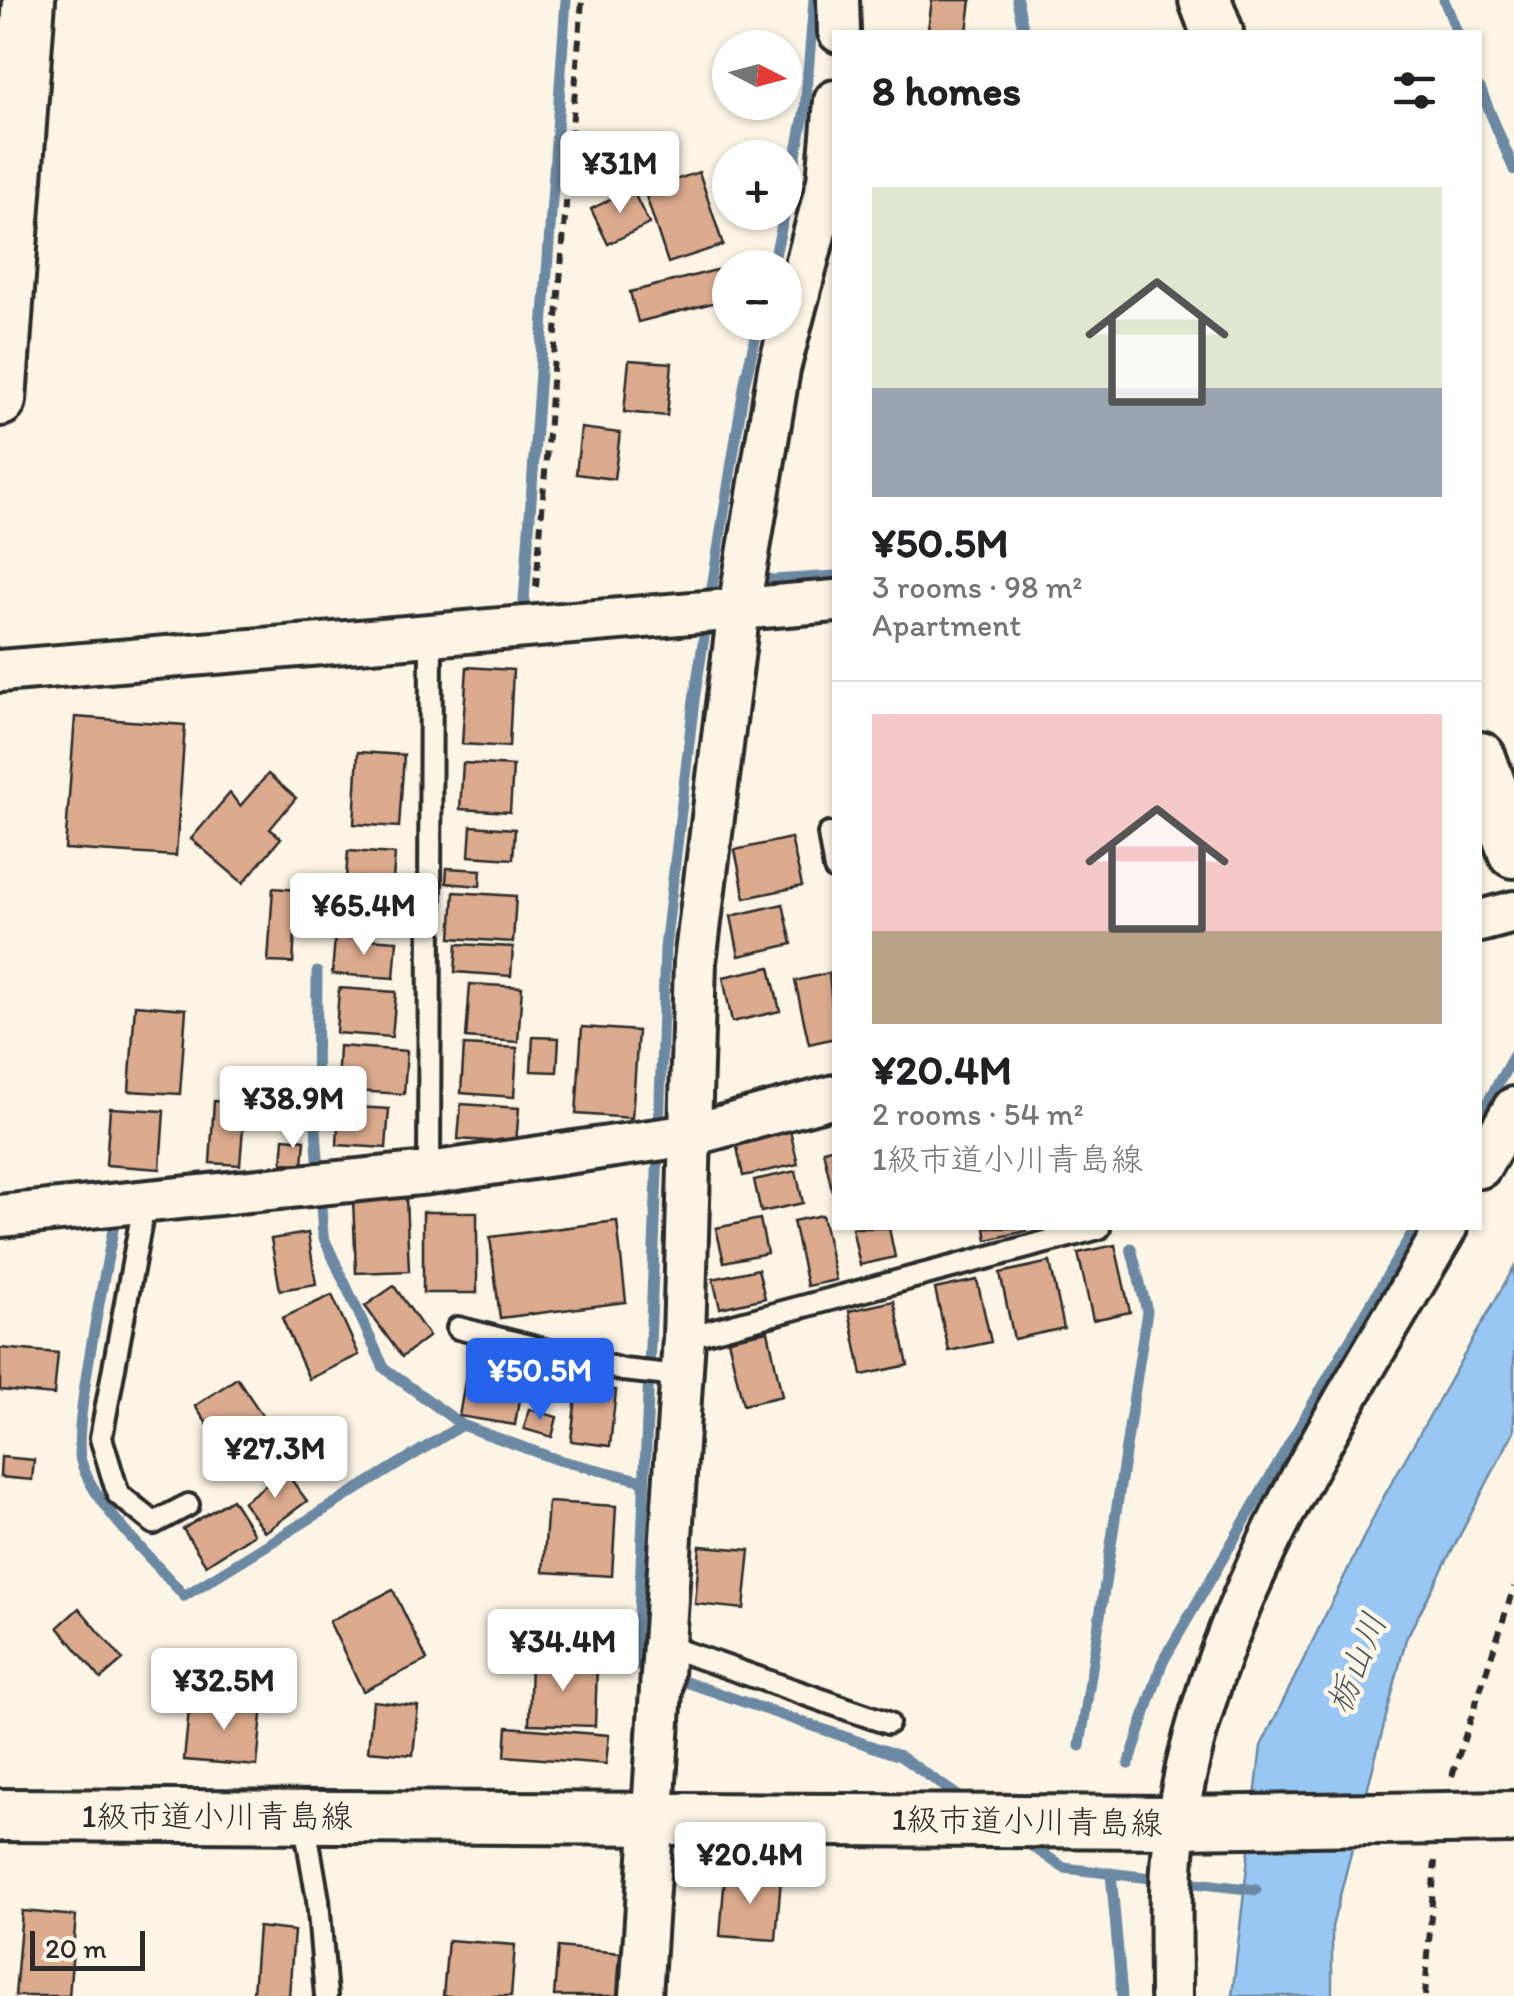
<!DOCTYPE html>
<meta charset="utf-8">
<style>
:root{--surface:#fff;--page:#f2f2f2;--text:#202124;--muted:#757577;--line:#e0e0e0;--accent:#2563eb}
body{margin:0;font-family:Itim,"Klee One",sans-serif;background:var(--page);color:var(--text);height:100vh;display:flex;flex-direction:column;font-size:38px;white-space:nowrap}
*{box-sizing:border-box;margin:0}
p{font-size:32px;color:var(--muted)}
.icon{flex:none;width:55px;height:55px;fill:none;stroke:currentColor;stroke-width:2;stroke-linecap:round;stroke-linejoin:round}
.map{position:relative;flex:1;overflow:hidden}
.drawer{position:absolute;left:832px;top:30px;width:650px;height:1200px;display:flex;flex-direction:column;background:var(--surface);border-radius:0px;box-shadow:0 2px 8px #0004}
.drawer>*{flex:none}
.needle{width:65px;rotate:96deg}
.tools{position:absolute;left:712px;top:30px;display:grid;gap:20px}
.tools a{display:grid;place-items:center;width:90px;height:90px;border-radius:50%;background:var(--surface);box-shadow:0 2px 8px #0004;font-size:50px}
.scale{position:absolute;left:30px;bottom:25px;width:115px;box-sizing:border-box;padding-left:10px;border:5px solid #2b2b2b;border-top:0;font-size:28px;line-height:35px;white-space:nowrap;color:#2b2b2b;-webkit-text-stroke:8px #fcf5e5;paint-order:stroke}
.price{position:absolute;translate:-50% -85px;padding:0 22px;border-radius:10px;background:#fff;color:#222;font-size:32px;line-height:65px;filter:drop-shadow(0 2px 5px #0008)}
.price::after{content:'';position:absolute;left:50%;top:60px;width:30px;height:22px;margin-left:-15px;background:inherit;clip-path:polygon(0 0,100% 0,50% 100%)}
.price.selected{background:var(--accent);color:#fff}
ul{padding:0;list-style:none}
li{display:grid;align-content:center;gap:20px;height:530px;padding:0 40px}
li+li{border-top:2px solid var(--line)}
li span{display:grid;place-items:center;height:310px;border-radius:0px;color:#555}
li>.icon{margin-inline-start:auto}
span .icon{width:180px;height:180px;fill:#fffc;stroke-width:1}
li b{font-size:42px}
h2{display:flex;justify-content:space-between;align-items:center;height:120px;padding:0 40px;font-size:42px}
.map>svg:first-child{display:block}
</style>
<div class="map">
<svg width="1514" height="1996" viewBox="0 0 1514 1996">
<rect width="100%" height="100%" fill="#fcf5e5"/>
<filter id="ink" filterUnits="userSpaceOnUse"><feTurbulence type="fractalNoise" baseFrequency=".01" numOctaves="2"/><feDisplacementMap in="SourceGraphic" scale="20" xChannelSelector="R" yChannelSelector="G"/><feConvolveMatrix kernelMatrix="1 2 1 2 8 2 1 2 1" color-interpolation-filters="sRGB"/></filter>
<g filter="url(#ink)">
<!-- water -->
<path fill="#98c7f3" stroke="#6c89a3" stroke-width="2.5" d="M1514,1267V1431L1406,1639L1332,1927V1996H1232L1261,1746L1383,1498Z"/>
<g fill="none" stroke-linecap="round" stroke-linejoin="round">
<!-- stream -->
<g stroke="#6c89a3" stroke-width="11">
<path d="M1017,0L1024,32"/>
<path d="M1444,0L1457,32"/>
<path d="M1480,88L1514,170"/>
<path d="M785,210L805,110L814,0"/>
<path d="M772,268L785,212"/>
<path d="M750,576L773,580L835,576"/>
<path d="M524,601L566,0"/>
<path d="M317,972L316,1128L323,1236L384,1368L462,1425L558,1460L644,1481"/>
<path d="M1480,1116L1514,1055"/>
<path d="M659,1131L665,948L694,700L745,381L759,322"/>
<path d="M658,1149L637,1665L900,1756L967,1802"/>
<path d="M104,1225L114,1224C107,1267 71,1430 81,1461C94,1506 154,1560 184,1596L462,1425"/>
<path d="M1080,1746L1147,1311L1131,1248"/>
<path d="M1129,1764L1162,1663L1415,1228"/>
<path d="M1020,1838L1064,1868L1256,1890"/>
<path d="M1111,1873L1122,1996"/>
</g>
</g>
<!-- building -->
<g fill="#dcab8e" stroke="#2b2b2b" stroke-width="2.5">
<path d="M932,0H971L967,32L928,29Z"/>
<path d="M699,172L723,245L668,263L644,190Z"/>
<path d="M632,189L649,224L608,244L591,209Z"/>
<path d="M720,269L728,299L638,322L630,292Z"/>
<path d="M629,360L672,363L667,416L624,412Z"/>
<path d="M581,428L620,433L614,479L576,474Z"/>
<path d="M467,667L513,670L509,747L462,744Z"/>
<path d="M75,717L185,725L176,856L65,849Z"/>
<path d="M358,752L404,755L399,827L354,824Z"/>
<path d="M463,763L513,766L510,812L460,809Z"/>
<path d="M268,774L296,798L270,829L281,838L243,883L191,839L230,793L240,806Z"/>
<path d="M471,826L515,829L513,859L469,856Z"/>
<path d="M791,838L802,886L745,898L735,850Z"/>
<path d="M348,851L395,854L393,880L346,877Z"/>
<path d="M447,868L481,870L480,886L446,883Z"/>
<path d="M273,888L298,890L293,963L268,962Z"/>
<path d="M454,892L516,896L513,942L451,938Z"/>
<path d="M783,904L792,944L739,956L731,916Z"/>
<path d="M335,937L397,941L394,978L332,974Z"/>
<path d="M457,944L513,947L511,976L455,972Z"/>
<path d="M770,967L780,1011L732,1022L723,977Z"/>
<path d="M829,973L835,1038L809,1044L795,981Z"/>
<path d="M470,984L522,987L518,1042L466,1038Z"/>
<path d="M339,988L396,992L392,1037L336,1033Z"/>
<path d="M135,1005L186,1009L180,1094L129,1091Z"/>
<path d="M582,1027L638,1031L632,1118L576,1114Z"/>
<path d="M533,1037L559,1038L557,1072L531,1071Z"/>
<path d="M464,1045L517,1048L514,1097L461,1093Z"/>
<path d="M339,1046L407,1051L404,1094L337,1090Z"/>
<path d="M214,1101L245,1103L240,1165L210,1163Z"/>
<path d="M461,1104L519,1108L516,1143L458,1139Z"/>
<path d="M339,1106L389,1109L386,1148L337,1145Z"/>
<path d="M110,1108L164,1111L160,1169L106,1165Z"/>
<path d="M790,1130L798,1164L743,1176L736,1142Z"/>
<path d="M284,1138L305,1140L303,1164L282,1163Z"/>
<path d="M835,1147V1193L833,1194L823,1150Z"/>
<path d="M796,1171L803,1203L761,1212L754,1180Z"/>
<path d="M406,1196L409,1271L356,1273L353,1199Z"/>
<rect x="423" y="1212" width="54" height="81"/>
<path d="M822,1215L836,1280L807,1286L793,1221Z"/>
<path d="M760,1219L767,1253L724,1262L716,1228Z"/>
<path d="M617,1221L626,1302L500,1318L490,1237Z"/>
<path d="M852,1228H889L895,1257L860,1265Z"/>
<path d="M985,1228H1025L1026,1231L987,1240Z"/>
<path d="M308,1233L316,1284L280,1290L271,1239Z"/>
<path d="M1115,1245L1130,1312L1093,1320L1078,1253Z"/>
<path d="M1050,1262L1064,1328L1014,1339L1000,1273Z"/>
<path d="M758,1269L765,1298L720,1308L713,1279Z"/>
<path d="M977,1280L991,1342L949,1351L935,1289Z"/>
<path d="M394,1286L429,1336L402,1357L365,1306Z"/>
<path d="M332,1295L359,1355L309,1379L282,1318Z"/>
<path d="M894,1301L908,1365L862,1375L849,1311Z"/>
<path d="M768,1331L782,1396L743,1405L728,1339Z"/>
<path d="M0,1348L58,1353L54,1395L0,1390Z"/>
<path d="M470,1353L525,1362L515,1425L459,1416Z"/>
<path d="M237,1378L279,1440L237,1468L195,1406Z"/>
<path d="M577,1386L616,1390L610,1446L571,1441Z"/>
<path d="M529,1409L557,1417L552,1437L524,1429Z"/>
<path d="M1,1457L34,1460L32,1480L0,1477Z"/>
<path d="M285,1471L307,1501L265,1532L243,1502Z"/>
<path d="M232,1499L254,1534L206,1565L183,1529Z"/>
<path d="M548,1502L616,1506L612,1576L543,1572Z"/>
<path d="M700,1546L750,1550L744,1609L695,1604Z"/>
<path d="M393,1590L427,1660L363,1691L329,1621Z"/>
<path d="M79,1608L123,1660L101,1679L58,1627Z"/>
<path d="M531,1663L597,1664L595,1726L529,1724Z"/>
<path d="M190,1700L263,1705L257,1766L184,1760Z"/>
<path d="M373,1701L418,1706L413,1755L368,1751Z"/>
<path d="M507,1727L609,1735L606,1764L505,1756Z"/>
<path d="M725,1874L781,1878L776,1940L720,1936Z"/>
<path d="M22,1911L76,1916L69,1996H15Z"/>
<path d="M258,1927L294,1931L289,1996L253,1993Z"/>
<path d="M448,1940L515,1945L511,1996H443Z"/>
<path d="M558,1947L620,1953L617,1996H554Z"/>
</g>
<g fill="none" stroke-linecap="round" stroke-linejoin="round">
<defs>
<g id="service">
<path d="M829,834L835,869"/>
<path d="M429,1173L431,635"/>
<path d="M145,1199L101,1438L118,1494L154,1523L188,1505"/>
<path d="M458,1328L623,1370L679,1376"/>
<path d="M684,1338L1099,1228"/>
<path d="M666,1646L888,1723"/>
<path d="M304,1818L318,1900L326,1996"/>
</g>
<g id="minor">
<path d="M838,0L839,32"/>
<path d="M0,671L835,601"/>
<path d="M1480,921L1514,912"/>
<path d="M1480,1167L1514,1108"/>
<path d="M0,1216L429,1173L691,1135L835,1096"/>
<path d="M641,1996L684,1338L695,962L739,609L779,369L828,181L835,101"/>
<path d="M1171,1996C1171,1938 1168,1878 1177,1821C1209,1604 1339,1414 1446,1228"/>
</g>
<g id="tertiary">
<path d="M1205,0L1217,32"/>
<path d="M0,400L29,0"/>
<path d="M1480,758L1514,852"/>
<path d="M0,1815L1176,1822L1514,1817"/>
</g>
</defs>
<!-- service casing -->
<use href="#service" stroke="#2b2b2b" stroke-width="28"/>
<!-- minor casing -->
<use href="#minor" stroke="#2b2b2b" stroke-width="48"/>
<!-- tertiary casing -->
<use href="#tertiary" stroke="#2b2b2b" stroke-width="58"/>
<!-- path -->
<g stroke="#2b2b2b" stroke-width="6" stroke-dasharray="10 8" stroke-linecap="butt">
<path d="M536,587L582,0"/>
<path d="M1452,1776L1514,1587"/>
<path d="M1425,1996L1435,1861"/>
</g>
<!-- service -->
<use href="#service" stroke="#fcf5e5" stroke-width="20"/>
<!-- minor -->
<use href="#minor" stroke="#fcf5e5" stroke-width="40"/>
<!-- tertiary -->
<use href="#tertiary" stroke="#fcf5e5" stroke-width="50"/>
</g>
</g>
<g text-anchor="middle" dominant-baseline="central" stroke-width="9" stroke-linejoin="round" paint-order="stroke">
<!-- street labels -->
<g font-size="32" fill="#2b2b2b" stroke="#fcf5e5">
<text x="217" y="1816">1級市道小川青島線</text>
<text transform="translate(1027 1821) rotate(1)">1級市道小川青島線</text>
</g>
<!-- water labels -->
<g font-size="35" font-style="italic" fill="#4c5a67" stroke="#fcf5e5">
<text transform="translate(1356 1663) rotate(-68)">栃山川</text>
</g>
</g>
</svg>
<div class="tools">
<a><svg class="needle" viewBox="-14 -14 28 28"><path d="M0-13l5 13h-10z" fill="#e53935"/><path d="M0 13l5-13h-10z" fill="#757577"/></svg></a>
<a>+</a>
<a>−</a>
</div>
<div class="scale">20 m</div>
<b class="price" style="left:620px;top:216px">¥31M</b>
<b class="price" style="left:364px;top:958px">¥65.4M</b>
<b class="price" style="left:293px;top:1151px">¥38.9M</b>
<b class="price selected" style="left:540px;top:1423px">¥50.5M</b>
<b class="price" style="left:275px;top:1501px">¥27.3M</b>
<b class="price" style="left:563px;top:1694px">¥34.4M</b>
<b class="price" style="left:224px;top:1733px">¥32.5M</b>
<b class="price" style="left:750px;top:1907px">¥20.4M</b>
<section class="drawer">
<h2>8 homes<svg class="icon" aria-label="filters" viewBox="0 0 24 24"><path d="M4 7h16M4 17h16"/><circle cx="9" cy="7" r="2"/><circle cx="15" cy="17" r="2"/></svg></h2>
<ul>
<li><span style="background:linear-gradient(#dfe7d0 65%,#9aa5b1 0)"><svg class="icon" aria-label="home" viewBox="0 0 24 24"><path d="M3 11l9-7 9 7M6 9v11h12V9"/></svg></span><div><b>¥50.5M</b><p>3 rooms · 98 m²</p><p>Apartment</p></div></li>
<li><span style="background:linear-gradient(#f6c9c9 70%,#b9a48a 0)"><svg class="icon" aria-label="home" viewBox="0 0 24 24"><path d="M3 11l9-7 9 7M6 9v11h12V9"/></svg></span><div><b>¥20.4M</b><p>2 rooms · 54 m²</p><p>1級市道小川青島線</p></div></li>
</ul>
</section>
</div>
